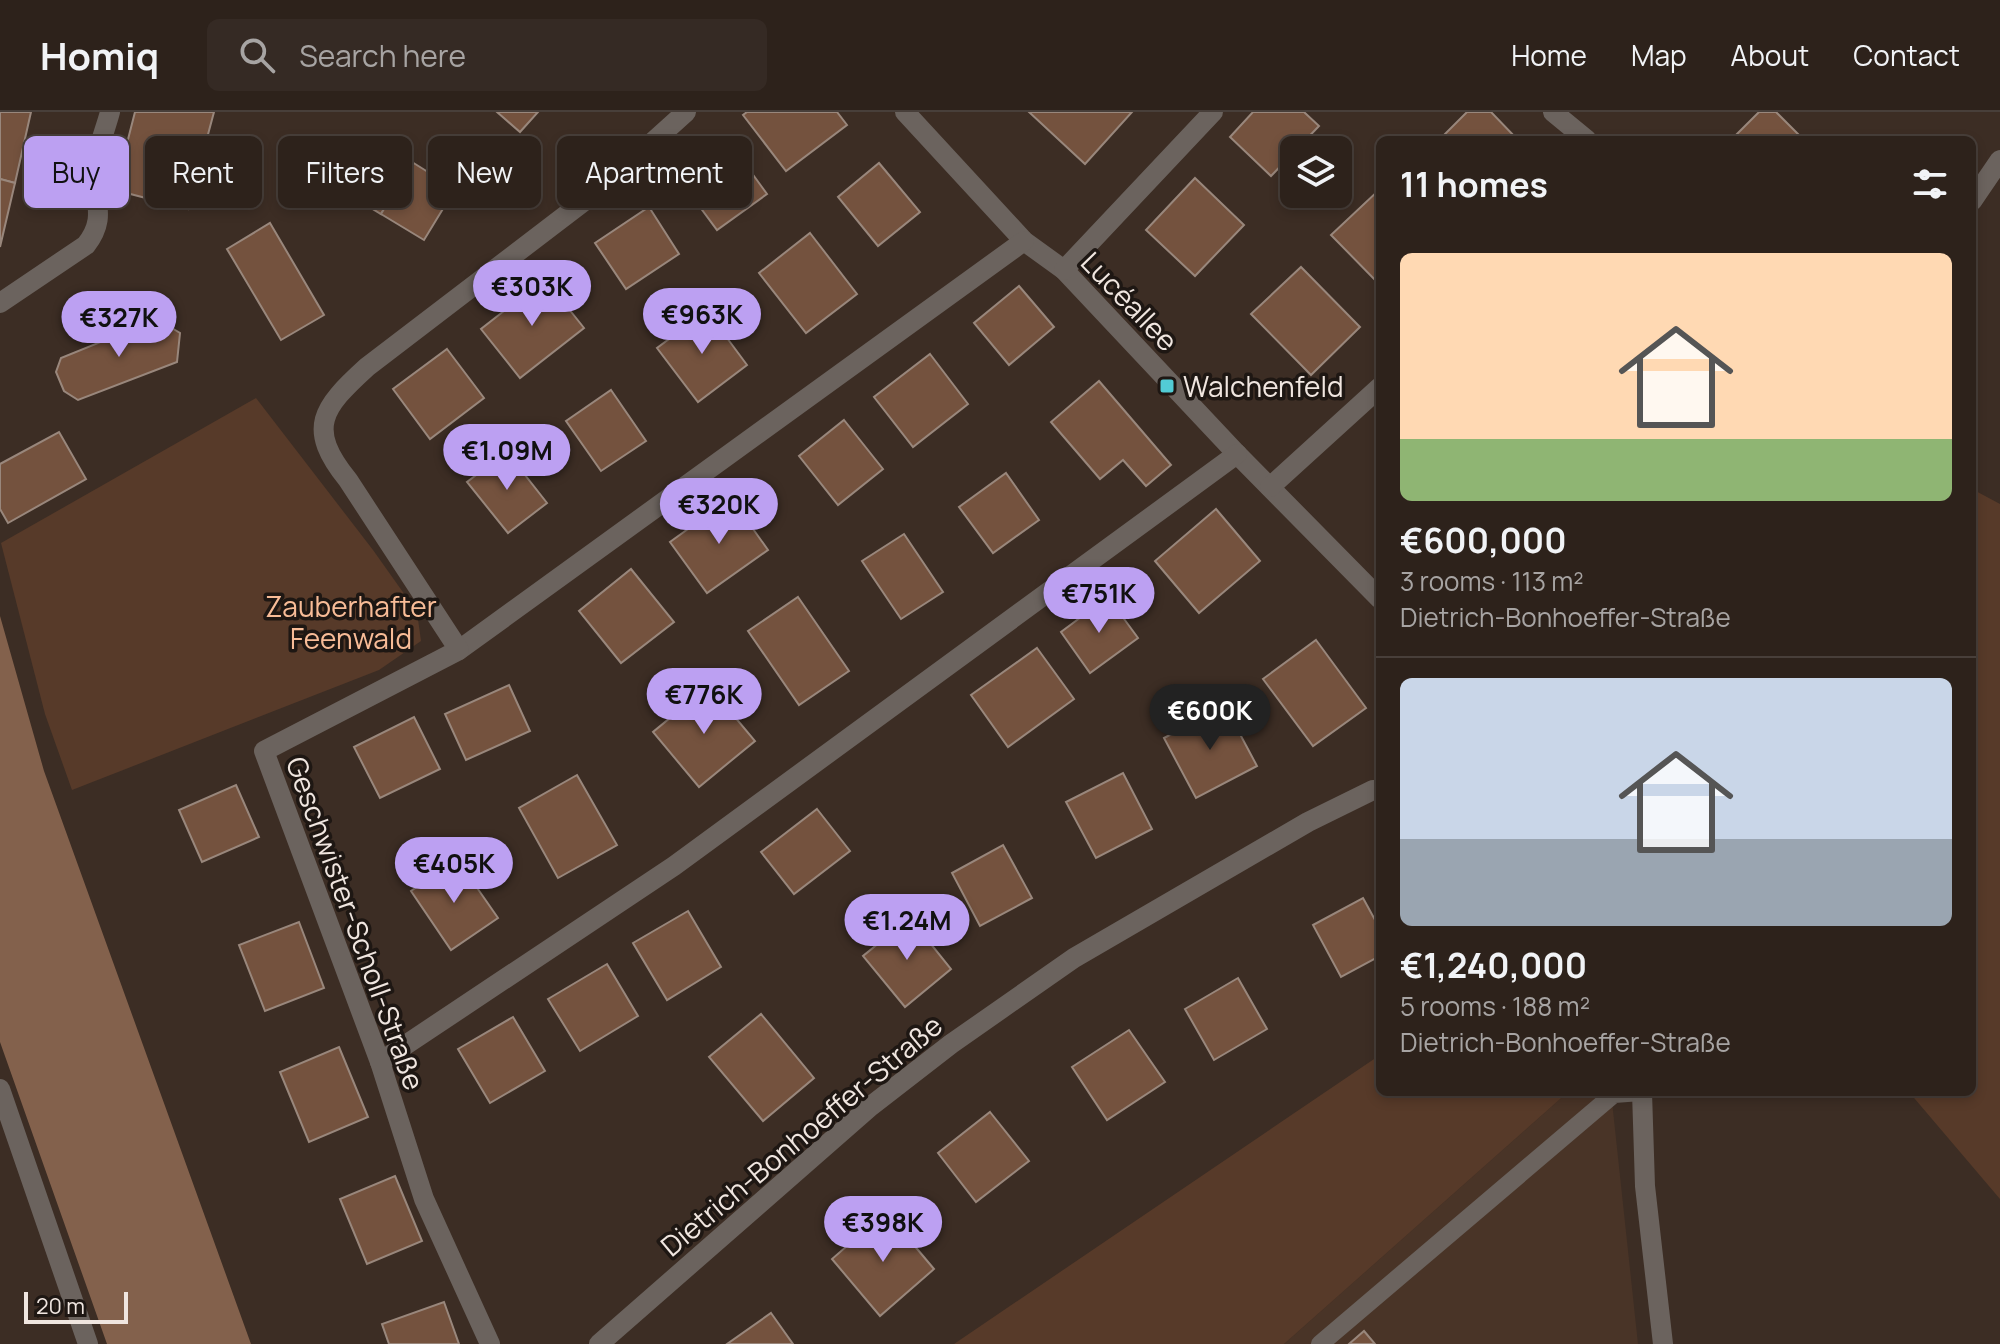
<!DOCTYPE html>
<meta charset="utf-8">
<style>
:root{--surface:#2d221b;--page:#352a24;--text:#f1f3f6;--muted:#a7a4a3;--line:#483f3a;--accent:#bca0f2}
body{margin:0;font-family:Manrope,sans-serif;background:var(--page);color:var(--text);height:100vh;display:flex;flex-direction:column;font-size:30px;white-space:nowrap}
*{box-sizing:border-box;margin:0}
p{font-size:26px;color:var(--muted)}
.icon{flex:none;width:44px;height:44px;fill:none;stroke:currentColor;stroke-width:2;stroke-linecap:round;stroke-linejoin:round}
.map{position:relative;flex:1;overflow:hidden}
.sheet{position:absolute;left:1376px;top:24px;width:600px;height:960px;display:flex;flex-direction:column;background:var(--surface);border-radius:12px;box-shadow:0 4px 12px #0003,0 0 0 2px var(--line)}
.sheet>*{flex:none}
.hud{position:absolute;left:24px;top:24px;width:760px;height:72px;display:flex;gap:16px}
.tools{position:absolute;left:1280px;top:24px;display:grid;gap:16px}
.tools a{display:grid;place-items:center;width:72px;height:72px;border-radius:12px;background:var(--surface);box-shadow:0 4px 12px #0003,0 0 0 2px var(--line);font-size:40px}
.scale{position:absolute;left:24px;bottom:20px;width:104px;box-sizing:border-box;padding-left:8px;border:4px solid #f0e6e0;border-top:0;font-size:22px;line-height:28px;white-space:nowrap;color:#f0e6e0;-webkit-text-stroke:6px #1e1713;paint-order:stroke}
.price{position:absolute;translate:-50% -68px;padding:0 18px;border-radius:28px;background:var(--accent);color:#111;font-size:26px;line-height:52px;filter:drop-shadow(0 2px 4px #0008)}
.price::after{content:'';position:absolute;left:50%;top:48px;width:24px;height:18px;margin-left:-12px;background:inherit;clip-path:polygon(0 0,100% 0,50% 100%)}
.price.selected{background:#222;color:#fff}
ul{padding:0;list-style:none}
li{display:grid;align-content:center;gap:16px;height:424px;padding:0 24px}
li+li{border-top:2px solid var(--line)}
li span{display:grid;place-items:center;height:248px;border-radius:12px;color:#555}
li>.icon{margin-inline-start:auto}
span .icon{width:144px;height:144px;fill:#fffc;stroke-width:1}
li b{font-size:34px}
h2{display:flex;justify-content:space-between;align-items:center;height:96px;padding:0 24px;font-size:34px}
.pill{padding:0 28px;border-radius:12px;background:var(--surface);box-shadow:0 4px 12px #0003,0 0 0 2px var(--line);font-size:28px;line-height:72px}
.pill.selected{background:var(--accent);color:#111}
header{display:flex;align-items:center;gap:48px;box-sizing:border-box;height:112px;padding:0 40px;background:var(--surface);border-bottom:2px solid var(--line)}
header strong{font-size:38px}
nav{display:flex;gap:44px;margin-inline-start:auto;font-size:28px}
.search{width:560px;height:72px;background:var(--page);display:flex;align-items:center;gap:20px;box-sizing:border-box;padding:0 28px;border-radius:12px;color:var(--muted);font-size:30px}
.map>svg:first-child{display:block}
</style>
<header>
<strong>Homiq</strong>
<div class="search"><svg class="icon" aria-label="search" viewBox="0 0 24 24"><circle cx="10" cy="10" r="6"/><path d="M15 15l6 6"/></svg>Search here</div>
<nav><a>Home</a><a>Map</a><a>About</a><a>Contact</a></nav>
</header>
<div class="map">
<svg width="2000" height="1232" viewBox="0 0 2000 1232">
<rect width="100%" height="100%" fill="#3c2d24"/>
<!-- built -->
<path fill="#493427" d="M1568,980H1611L1638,1232H1284Z"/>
<!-- green -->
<g fill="#573a29">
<path d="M256,286L373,438L417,500L421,529L379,558L72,678L45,602L1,431Z"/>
<path d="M1972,377L2000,392V1087L1909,980H1972Z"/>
<path d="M1380,943V980H1568L1284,1232H954Z"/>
</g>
<!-- forest -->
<path fill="#83614c" d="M0,504L44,659L251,1232H107L0,930Z"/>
<!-- building -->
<g fill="#74523e" stroke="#99877c" stroke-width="2">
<path d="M0,0H31L15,71L0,67Z"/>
<path d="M135,0H214L188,97L115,78Z"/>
<path d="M497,0H538L520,20Z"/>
<path d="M747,0H837L847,13L786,59L743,3Z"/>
<path d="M1029,0H1132L1085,52Z"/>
<path d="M1253,0H1304L1319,14L1271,64L1230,25Z"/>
<path d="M1467,0H1491L1518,28H1439Z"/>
<path d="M1759,0H1776L1804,28H1736L1734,25Z"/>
<path d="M370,25L412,50L381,102L338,76Z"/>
<path d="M730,31L767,82L717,118L680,68Z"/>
<path d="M412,50L455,77L424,128L381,102Z"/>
<path d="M879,51L920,100L878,134L838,85Z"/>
<path d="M1195,66L1244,113L1195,164L1146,118Z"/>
<path d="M0,67L15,71L0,135Z"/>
<path d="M1380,77V173L1331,123Z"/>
<path d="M649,95L679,142L626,177L595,131Z"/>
<path d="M270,111L324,203L281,228L227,137Z"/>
<path d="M810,121L857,182L806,221L759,161Z"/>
<path d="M1301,155L1360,215L1311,263L1251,202Z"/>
<path d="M545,167L584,216L520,266L481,217Z"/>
<path d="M1019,174L1054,215L1009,253L974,211Z"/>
<path d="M707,199L747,253L698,290L657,236Z"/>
<path d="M157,207L180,221L177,250L78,288L64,279L56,260L61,246Z"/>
<path d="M447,237L484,286L430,327L393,277Z"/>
<path d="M930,242L968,292L913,335L874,285Z"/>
<path d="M1099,269L1171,353L1146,374L1123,348L1100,367L1051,310Z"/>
<path d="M611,278L646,329L601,359L566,309Z"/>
<path d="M844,308L883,357L838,393L799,344Z"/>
<path d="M59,320L86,367L8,411L0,397V352Z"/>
<path d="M507,340L547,391L508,421L467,370Z"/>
<path d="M1006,361L1039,408L993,441L959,395Z"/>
<path d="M731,386L768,438L707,481L670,430Z"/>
<path d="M1216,397L1260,449L1199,501L1155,449Z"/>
<path d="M904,422L943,480L901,507L862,449Z"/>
<path d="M631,457L674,510L621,551L579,499Z"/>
<path d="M798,485L849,559L799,593L748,519Z"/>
<path d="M1108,485L1138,526L1090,561L1061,520Z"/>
<path d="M1316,528L1366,596L1313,634L1263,567Z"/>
<path d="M1037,536L1074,587L1008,635L971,583Z"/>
<path d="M509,573L530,619L466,648L445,602Z"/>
<path d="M709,574L755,629L699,675L653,620Z"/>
<path d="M1225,594L1257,654L1196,686L1164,626Z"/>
<path d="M414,605L440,657L380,686L354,635Z"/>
<path d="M1123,661L1152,717L1096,746L1066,690Z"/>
<path d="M577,663L617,733L558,766L519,696Z"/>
<path d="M236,673L259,725L202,750L179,698Z"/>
<path d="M817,697L850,739L794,782L761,740Z"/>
<path d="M1003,733L1032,786L980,814L952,761Z"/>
<path d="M457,747L498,806L451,838L411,779Z"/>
<path d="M1363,786L1380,817V844L1341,865L1313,813Z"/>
<path d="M688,799L721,855L667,888L633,831Z"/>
<path d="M910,806L951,857L905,895L863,844Z"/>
<path d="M299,810L324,876L265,899L239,833Z"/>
<path d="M607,852L638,904L580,939L548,887Z"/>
<path d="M1238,866L1267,917L1214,948L1185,897Z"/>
<path d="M761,902L814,966L763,1009L709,945Z"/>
<path d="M513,905L545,959L490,991L458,937Z"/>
<path d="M1129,918L1165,970L1107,1008L1072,955Z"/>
<path d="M339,935L368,1005L309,1030L280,960Z"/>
<path d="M990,1000L1029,1049L976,1090L938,1041Z"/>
<path d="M395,1064L422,1129L367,1152L340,1087Z"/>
<path d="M886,1100L934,1157L880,1204L832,1147Z"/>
<path d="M444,1190L459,1232H389L382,1212Z"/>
<path d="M771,1201L793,1232H727Z"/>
<path d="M1364,1219L1375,1232H1349Z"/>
</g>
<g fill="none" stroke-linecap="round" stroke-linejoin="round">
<!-- service -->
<path stroke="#6b635e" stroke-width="18" d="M1320,1232L1614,982L1641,980"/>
<!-- minor -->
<g stroke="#6b635e" stroke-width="20">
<path d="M905,0L1024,129L1064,158L1237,342L1380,487"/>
<path d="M1553,0L1587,28"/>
<path d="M1064,158L1213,0"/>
<path d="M0,191L86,133C107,106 94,91 95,61C95,42 105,19 110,0"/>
<path d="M1270,375L1380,275"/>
<path d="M459,538L1024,129"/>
<path d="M380,950L674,754L1237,342"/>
<path d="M0,977L88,1232"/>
<path d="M490,1232L424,1087L380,950L264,639L459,538L348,368C306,316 322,296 367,255L604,74L686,0"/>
<path d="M599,1232L871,994L951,932L1074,846L1308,710L1373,678H1380"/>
</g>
<!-- tertiary -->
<g stroke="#6b635e" stroke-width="20">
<path d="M1972,89L2000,48"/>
<path d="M1642,980L1645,1074L1663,1232"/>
</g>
</g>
<!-- markers -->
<rect fill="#52ccd5" stroke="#1e1713" stroke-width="3" x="1159" y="266" width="16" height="16" rx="4"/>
<g text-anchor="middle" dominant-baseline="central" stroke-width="7" stroke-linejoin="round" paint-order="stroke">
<!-- street labels -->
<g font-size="28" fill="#f0e6e0" stroke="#1e1713">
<text transform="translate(1130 189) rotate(46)">Lucéallee</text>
<text transform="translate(356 811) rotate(70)">Geschwister-Scholl-Straße</text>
<text transform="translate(801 1023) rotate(-40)">Dietrich-Bonhoeffer-Straße</text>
</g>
<!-- poi labels -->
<g font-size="28" fill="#f0e6e0" stroke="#1e1713" text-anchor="start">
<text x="1183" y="274">Walchenfeld</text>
</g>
<!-- park labels -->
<g font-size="28" fill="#f8bc97" stroke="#1e1713">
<text x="351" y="494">Zauberhafter<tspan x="351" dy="32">Feenwald</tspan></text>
</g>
</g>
</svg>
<div class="tools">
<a><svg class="icon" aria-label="layers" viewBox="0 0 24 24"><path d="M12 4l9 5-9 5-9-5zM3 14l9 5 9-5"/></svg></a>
</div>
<div class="scale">20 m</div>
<b class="price" style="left:532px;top:216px">€303K</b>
<b class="price" style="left:702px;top:244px">€963K</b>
<b class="price" style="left:119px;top:247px">€327K</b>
<b class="price" style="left:507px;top:380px">€1.09M</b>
<b class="price" style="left:719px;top:434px">€320K</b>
<b class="price" style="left:1099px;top:523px">€751K</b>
<b class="price" style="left:704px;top:624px">€776K</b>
<b class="price selected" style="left:1210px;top:640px">€600K</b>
<b class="price" style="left:454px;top:793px">€405K</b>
<b class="price" style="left:907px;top:850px">€1.24M</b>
<b class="price" style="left:883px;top:1152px">€398K</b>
<div class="hud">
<a class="pill selected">Buy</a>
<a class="pill">Rent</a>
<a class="pill">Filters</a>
<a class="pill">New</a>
<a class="pill">Apartment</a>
</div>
<section class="sheet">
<h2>11 homes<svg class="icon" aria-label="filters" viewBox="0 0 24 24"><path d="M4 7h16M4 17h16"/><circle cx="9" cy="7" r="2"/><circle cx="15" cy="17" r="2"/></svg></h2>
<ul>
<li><span style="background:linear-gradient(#ffd9b3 75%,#8fb573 0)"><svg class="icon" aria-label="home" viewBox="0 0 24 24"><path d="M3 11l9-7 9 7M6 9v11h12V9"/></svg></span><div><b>€600,000</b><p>3 rooms · 113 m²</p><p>Dietrich-Bonhoeffer-Straße</p></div></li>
<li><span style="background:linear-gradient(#c9d6e8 65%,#9aa5b1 0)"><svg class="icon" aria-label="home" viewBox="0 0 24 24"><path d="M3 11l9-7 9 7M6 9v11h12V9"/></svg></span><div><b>€1,240,000</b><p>5 rooms · 188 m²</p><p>Dietrich-Bonhoeffer-Straße</p></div></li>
</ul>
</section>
</div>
